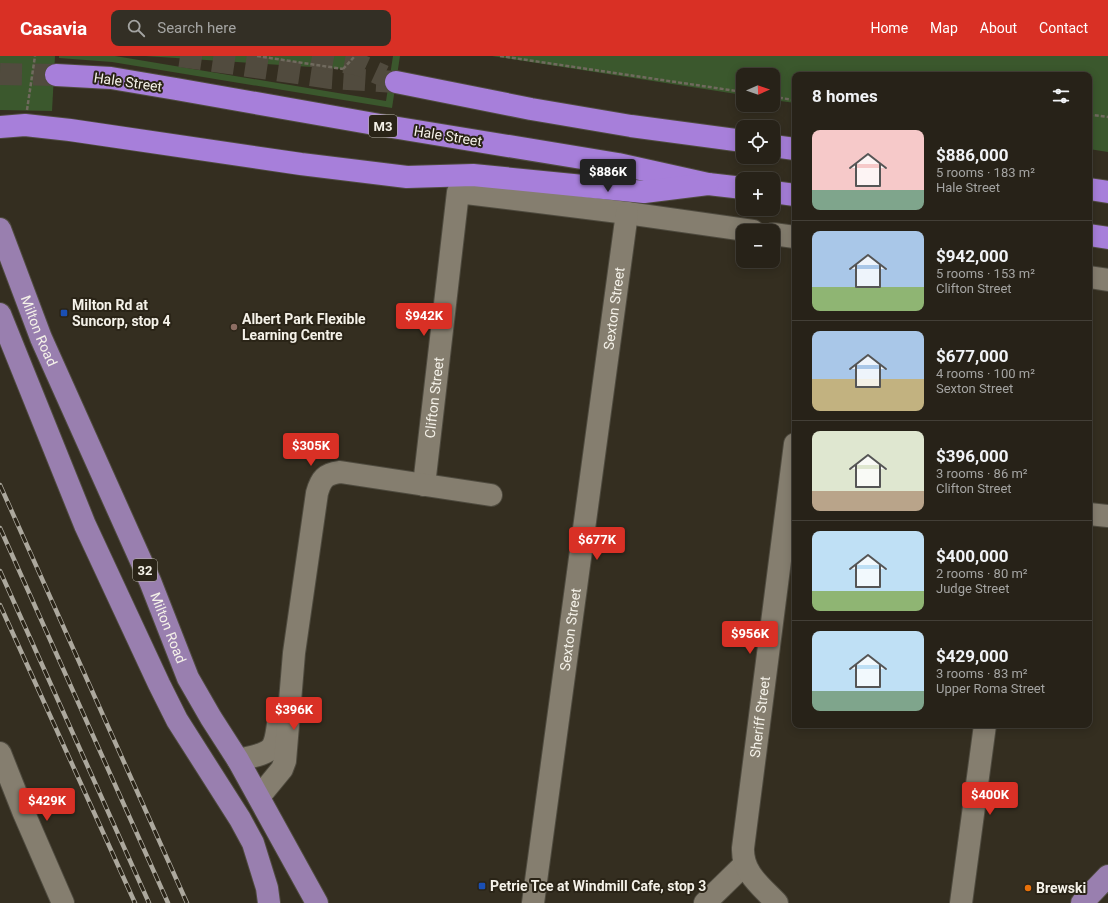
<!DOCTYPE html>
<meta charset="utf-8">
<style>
:root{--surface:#272218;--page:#332f25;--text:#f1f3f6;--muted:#a4a4a2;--line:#433f37;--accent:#d93025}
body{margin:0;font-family:Roboto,sans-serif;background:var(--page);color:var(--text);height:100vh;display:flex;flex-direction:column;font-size:15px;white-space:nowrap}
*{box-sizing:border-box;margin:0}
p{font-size:13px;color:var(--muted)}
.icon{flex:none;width:22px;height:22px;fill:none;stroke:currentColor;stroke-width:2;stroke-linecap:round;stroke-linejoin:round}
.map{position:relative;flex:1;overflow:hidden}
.sheet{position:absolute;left:792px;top:16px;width:300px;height:656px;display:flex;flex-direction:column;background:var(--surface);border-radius:8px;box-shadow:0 2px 10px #0003,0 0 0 1px var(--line)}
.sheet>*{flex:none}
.needle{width:26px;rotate:88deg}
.controls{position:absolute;left:736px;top:12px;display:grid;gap:8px}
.controls a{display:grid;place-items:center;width:44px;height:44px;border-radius:8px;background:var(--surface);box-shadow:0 2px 10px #0003,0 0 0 1px var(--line);font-size:20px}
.price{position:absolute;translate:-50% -34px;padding:0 9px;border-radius:4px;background:var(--accent);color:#fff;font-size:13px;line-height:26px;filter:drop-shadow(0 1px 2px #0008)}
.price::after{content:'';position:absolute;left:50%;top:24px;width:12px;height:9px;margin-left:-6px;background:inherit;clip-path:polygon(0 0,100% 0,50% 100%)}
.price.on{background:#222;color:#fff}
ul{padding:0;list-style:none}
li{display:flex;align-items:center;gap:12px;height:100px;padding:0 20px}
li+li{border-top:1px solid var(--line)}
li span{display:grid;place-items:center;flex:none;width:112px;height:80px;border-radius:8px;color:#555}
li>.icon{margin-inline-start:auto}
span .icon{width:48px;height:48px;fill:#fffc;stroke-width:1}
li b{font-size:17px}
h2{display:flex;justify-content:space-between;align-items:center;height:48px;padding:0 20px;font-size:17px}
header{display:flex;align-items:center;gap:24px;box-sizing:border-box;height:56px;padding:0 20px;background:var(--accent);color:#fff}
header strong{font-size:19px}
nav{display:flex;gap:22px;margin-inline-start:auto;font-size:14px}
.search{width:280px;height:36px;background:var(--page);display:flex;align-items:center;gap:10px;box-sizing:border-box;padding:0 14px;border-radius:8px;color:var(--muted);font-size:15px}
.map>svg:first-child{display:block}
</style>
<header>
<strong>Casavia</strong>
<div class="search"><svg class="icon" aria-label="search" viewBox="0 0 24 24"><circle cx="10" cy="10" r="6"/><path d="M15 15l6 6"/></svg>Search here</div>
<nav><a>Home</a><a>Map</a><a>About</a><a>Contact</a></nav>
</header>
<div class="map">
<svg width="1108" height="847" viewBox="0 0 1108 847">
<rect width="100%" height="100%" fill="#342e20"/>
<!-- green -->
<g fill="#3b582d">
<path d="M0,0H55L52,55L0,54Z"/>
<path d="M59,0H115L386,45L393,0H400L392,52L112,6L59,2Z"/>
<path d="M145,0H355L343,13Z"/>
<path d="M492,0H1108V96L1089,93V19H795V47L773,44V19H743V39Z"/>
</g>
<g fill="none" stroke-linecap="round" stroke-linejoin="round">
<!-- highway-tunnel -->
<g stroke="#514b3e" stroke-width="22" stroke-dasharray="22 11" stroke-linecap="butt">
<path d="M180,0L331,22L396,26"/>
<path d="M312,0L360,9L384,20"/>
<path d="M0,18L56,19"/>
</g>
<defs>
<g id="minor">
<path d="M773,178L795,181"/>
<path d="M1089,221L1108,224"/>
<path id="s1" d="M424,429L458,136L627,157L753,175"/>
<path d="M1089,458L1108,460"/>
<path d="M0,697L23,755L63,847"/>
<path d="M238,704C248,701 265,700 272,691C277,684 277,671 279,663"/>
<path d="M259,741L282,713L285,705L294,597L317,437C321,423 325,418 340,416L491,439"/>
<path id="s2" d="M533,847L627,157"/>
<path d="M705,847L745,808"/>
<path id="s3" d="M777,847C761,830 742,817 743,792L795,388"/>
<path d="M961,847L985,669"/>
</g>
<g id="major">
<path id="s4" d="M0,173L41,282L150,525L188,622L211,662L238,704L317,847"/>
<path d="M0,258L85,469L159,628L177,664L240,763L253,787L267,832L269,847"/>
<path d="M1082,847L1108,820"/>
</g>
<g id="highway">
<path d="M56,19L111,22L176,33L380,69L618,108L708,128L743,132"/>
<path d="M396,26L531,53L631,70L743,85"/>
<path d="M0,71L25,69L70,74L301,108L407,121L473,119L644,136L708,128"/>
<path d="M773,90L795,93"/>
<path d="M1089,133L1108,136"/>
<path d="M773,136L795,139"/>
<path d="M1089,179L1108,182"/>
</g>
</defs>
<!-- minor casing -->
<use href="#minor" stroke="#4f4b3f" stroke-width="24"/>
<!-- major casing -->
<use href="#major" stroke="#4f4b3f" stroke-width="24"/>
<!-- highway casing -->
<use href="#highway" stroke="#4f4b3f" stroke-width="24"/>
<!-- path -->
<g stroke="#706a5e" stroke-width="2.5" stroke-dasharray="4 2" stroke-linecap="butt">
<path d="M257,0L343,13"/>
<path d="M500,0L743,36"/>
<path d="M773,41L795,44"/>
<path d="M1089,80L1092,59L1108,61"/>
</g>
<!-- minor -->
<use href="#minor" stroke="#857e6f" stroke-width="22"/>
<!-- major -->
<use href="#major" stroke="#997faf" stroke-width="22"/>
<!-- highway -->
<use href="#highway" stroke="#a77fda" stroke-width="22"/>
<defs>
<g id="rail">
<path d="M0,429L187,847"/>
<path d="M0,472L168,847"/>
<path d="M0,515L149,847"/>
<path d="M0,549L135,847"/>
</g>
</defs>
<!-- rail casing -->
<use href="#rail" stroke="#aca89d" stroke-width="4.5"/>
<!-- rail -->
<use href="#rail" stroke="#2a2417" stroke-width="3" stroke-dasharray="9" stroke-linecap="butt"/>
<!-- path-bridge -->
<g stroke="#706a5e" stroke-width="2.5" stroke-dasharray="4 2" stroke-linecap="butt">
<path d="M343,13L355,0"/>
<path d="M27,54L35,0"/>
</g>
</g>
<!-- markers -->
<g fill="#1a4fb4" stroke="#2a2417" stroke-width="1.5">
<rect x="60" y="253" width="8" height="8" rx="2"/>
<rect x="478" y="826" width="8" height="8" rx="2"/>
</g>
<circle fill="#8d6e63" stroke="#2a2417" stroke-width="1.5" cx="234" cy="271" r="4"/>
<circle fill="#e8710a" stroke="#2a2417" stroke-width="1.5" cx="1028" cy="832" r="4"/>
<g text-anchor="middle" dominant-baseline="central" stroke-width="4" stroke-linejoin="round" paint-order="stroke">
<!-- shield labels -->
<g fill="#2a2417" stroke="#b7b4a9" stroke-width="1">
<rect x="369" y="59" width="28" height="22" rx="3"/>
<rect x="133" y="503" width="24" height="22" rx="3"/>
</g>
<g font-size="13" font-weight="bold" fill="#f4f1e8">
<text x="383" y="70">M3</text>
<text x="145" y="514">32</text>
</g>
<!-- street labels -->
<g font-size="14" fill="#f4f1e8" stroke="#2a2417">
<text transform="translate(128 26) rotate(8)">Hale Street</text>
<text transform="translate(448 80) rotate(9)">Hale Street</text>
<text stroke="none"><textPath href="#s2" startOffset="600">Sexton Street</textPath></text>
<text stroke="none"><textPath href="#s4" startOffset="109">Milton Road</textPath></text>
<text stroke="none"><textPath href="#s1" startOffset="88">Clifton Street</textPath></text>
<text stroke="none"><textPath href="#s4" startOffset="433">Milton Road</textPath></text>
<text stroke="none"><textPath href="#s2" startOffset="276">Sexton Street</textPath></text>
<text stroke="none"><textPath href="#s3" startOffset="199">Sheriff Street</textPath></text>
</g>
<!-- poi labels -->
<g font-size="14" font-weight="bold" fill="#f4f1e8" stroke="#2a2417" text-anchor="start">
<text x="72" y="249">Milton Rd at<tspan x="72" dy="16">Suncorp, stop 4</tspan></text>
<text x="242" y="263">Albert Park Flexible<tspan x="242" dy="16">Learning Centre</tspan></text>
<text x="490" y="830">Petrie Tce at Windmill Cafe, stop 3</text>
<text x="1036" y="832">Brewski</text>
</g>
</g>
</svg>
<div class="controls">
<a><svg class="needle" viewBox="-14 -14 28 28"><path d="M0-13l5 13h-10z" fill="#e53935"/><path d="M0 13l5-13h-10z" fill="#a4a4a2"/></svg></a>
<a><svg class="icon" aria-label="locate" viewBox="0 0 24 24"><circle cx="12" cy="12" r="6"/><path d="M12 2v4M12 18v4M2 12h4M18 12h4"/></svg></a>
<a>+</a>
<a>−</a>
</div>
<b class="price on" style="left:608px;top:137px">$886K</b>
<b class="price" style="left:424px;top:281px">$942K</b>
<b class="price" style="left:311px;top:411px">$305K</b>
<b class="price" style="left:597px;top:505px">$677K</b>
<b class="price" style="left:750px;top:599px">$956K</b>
<b class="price" style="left:294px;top:675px">$396K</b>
<b class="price" style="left:990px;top:760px">$400K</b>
<b class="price" style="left:47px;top:766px">$429K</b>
<section class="sheet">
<h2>8 homes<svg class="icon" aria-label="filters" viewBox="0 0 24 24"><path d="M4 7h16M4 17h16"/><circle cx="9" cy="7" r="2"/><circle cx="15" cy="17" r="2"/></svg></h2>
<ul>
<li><span style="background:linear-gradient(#f6c9c9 75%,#7fa58c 0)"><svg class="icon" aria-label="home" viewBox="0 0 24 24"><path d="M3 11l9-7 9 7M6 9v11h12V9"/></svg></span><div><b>$886,000</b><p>5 rooms · 183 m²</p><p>Hale Street</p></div></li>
<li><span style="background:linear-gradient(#a9c7e8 70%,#8fb573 0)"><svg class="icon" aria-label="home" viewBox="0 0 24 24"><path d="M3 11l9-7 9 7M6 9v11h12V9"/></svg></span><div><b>$942,000</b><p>5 rooms · 153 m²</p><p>Clifton Street</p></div></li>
<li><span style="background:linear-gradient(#a9c7e8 60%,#c2b280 0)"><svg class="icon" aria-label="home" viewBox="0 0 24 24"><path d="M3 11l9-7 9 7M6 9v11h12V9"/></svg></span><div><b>$677,000</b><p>4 rooms · 100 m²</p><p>Sexton Street</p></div></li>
<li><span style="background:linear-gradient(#dfe7d0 75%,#b9a48a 0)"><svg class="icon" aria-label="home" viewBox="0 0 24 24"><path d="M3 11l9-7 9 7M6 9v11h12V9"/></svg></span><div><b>$396,000</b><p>3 rooms · 86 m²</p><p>Clifton Street</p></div></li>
<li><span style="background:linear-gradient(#bfe0f5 75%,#8fb573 0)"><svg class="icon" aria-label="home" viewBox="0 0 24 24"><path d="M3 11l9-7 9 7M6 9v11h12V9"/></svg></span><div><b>$400,000</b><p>2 rooms · 80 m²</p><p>Judge Street</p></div></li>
<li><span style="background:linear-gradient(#bfe0f5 75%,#7fa58c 0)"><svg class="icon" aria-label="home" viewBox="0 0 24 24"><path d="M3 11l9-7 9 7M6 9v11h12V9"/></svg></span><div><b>$429,000</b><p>3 rooms · 83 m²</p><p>Upper Roma Street</p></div></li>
</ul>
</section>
</div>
